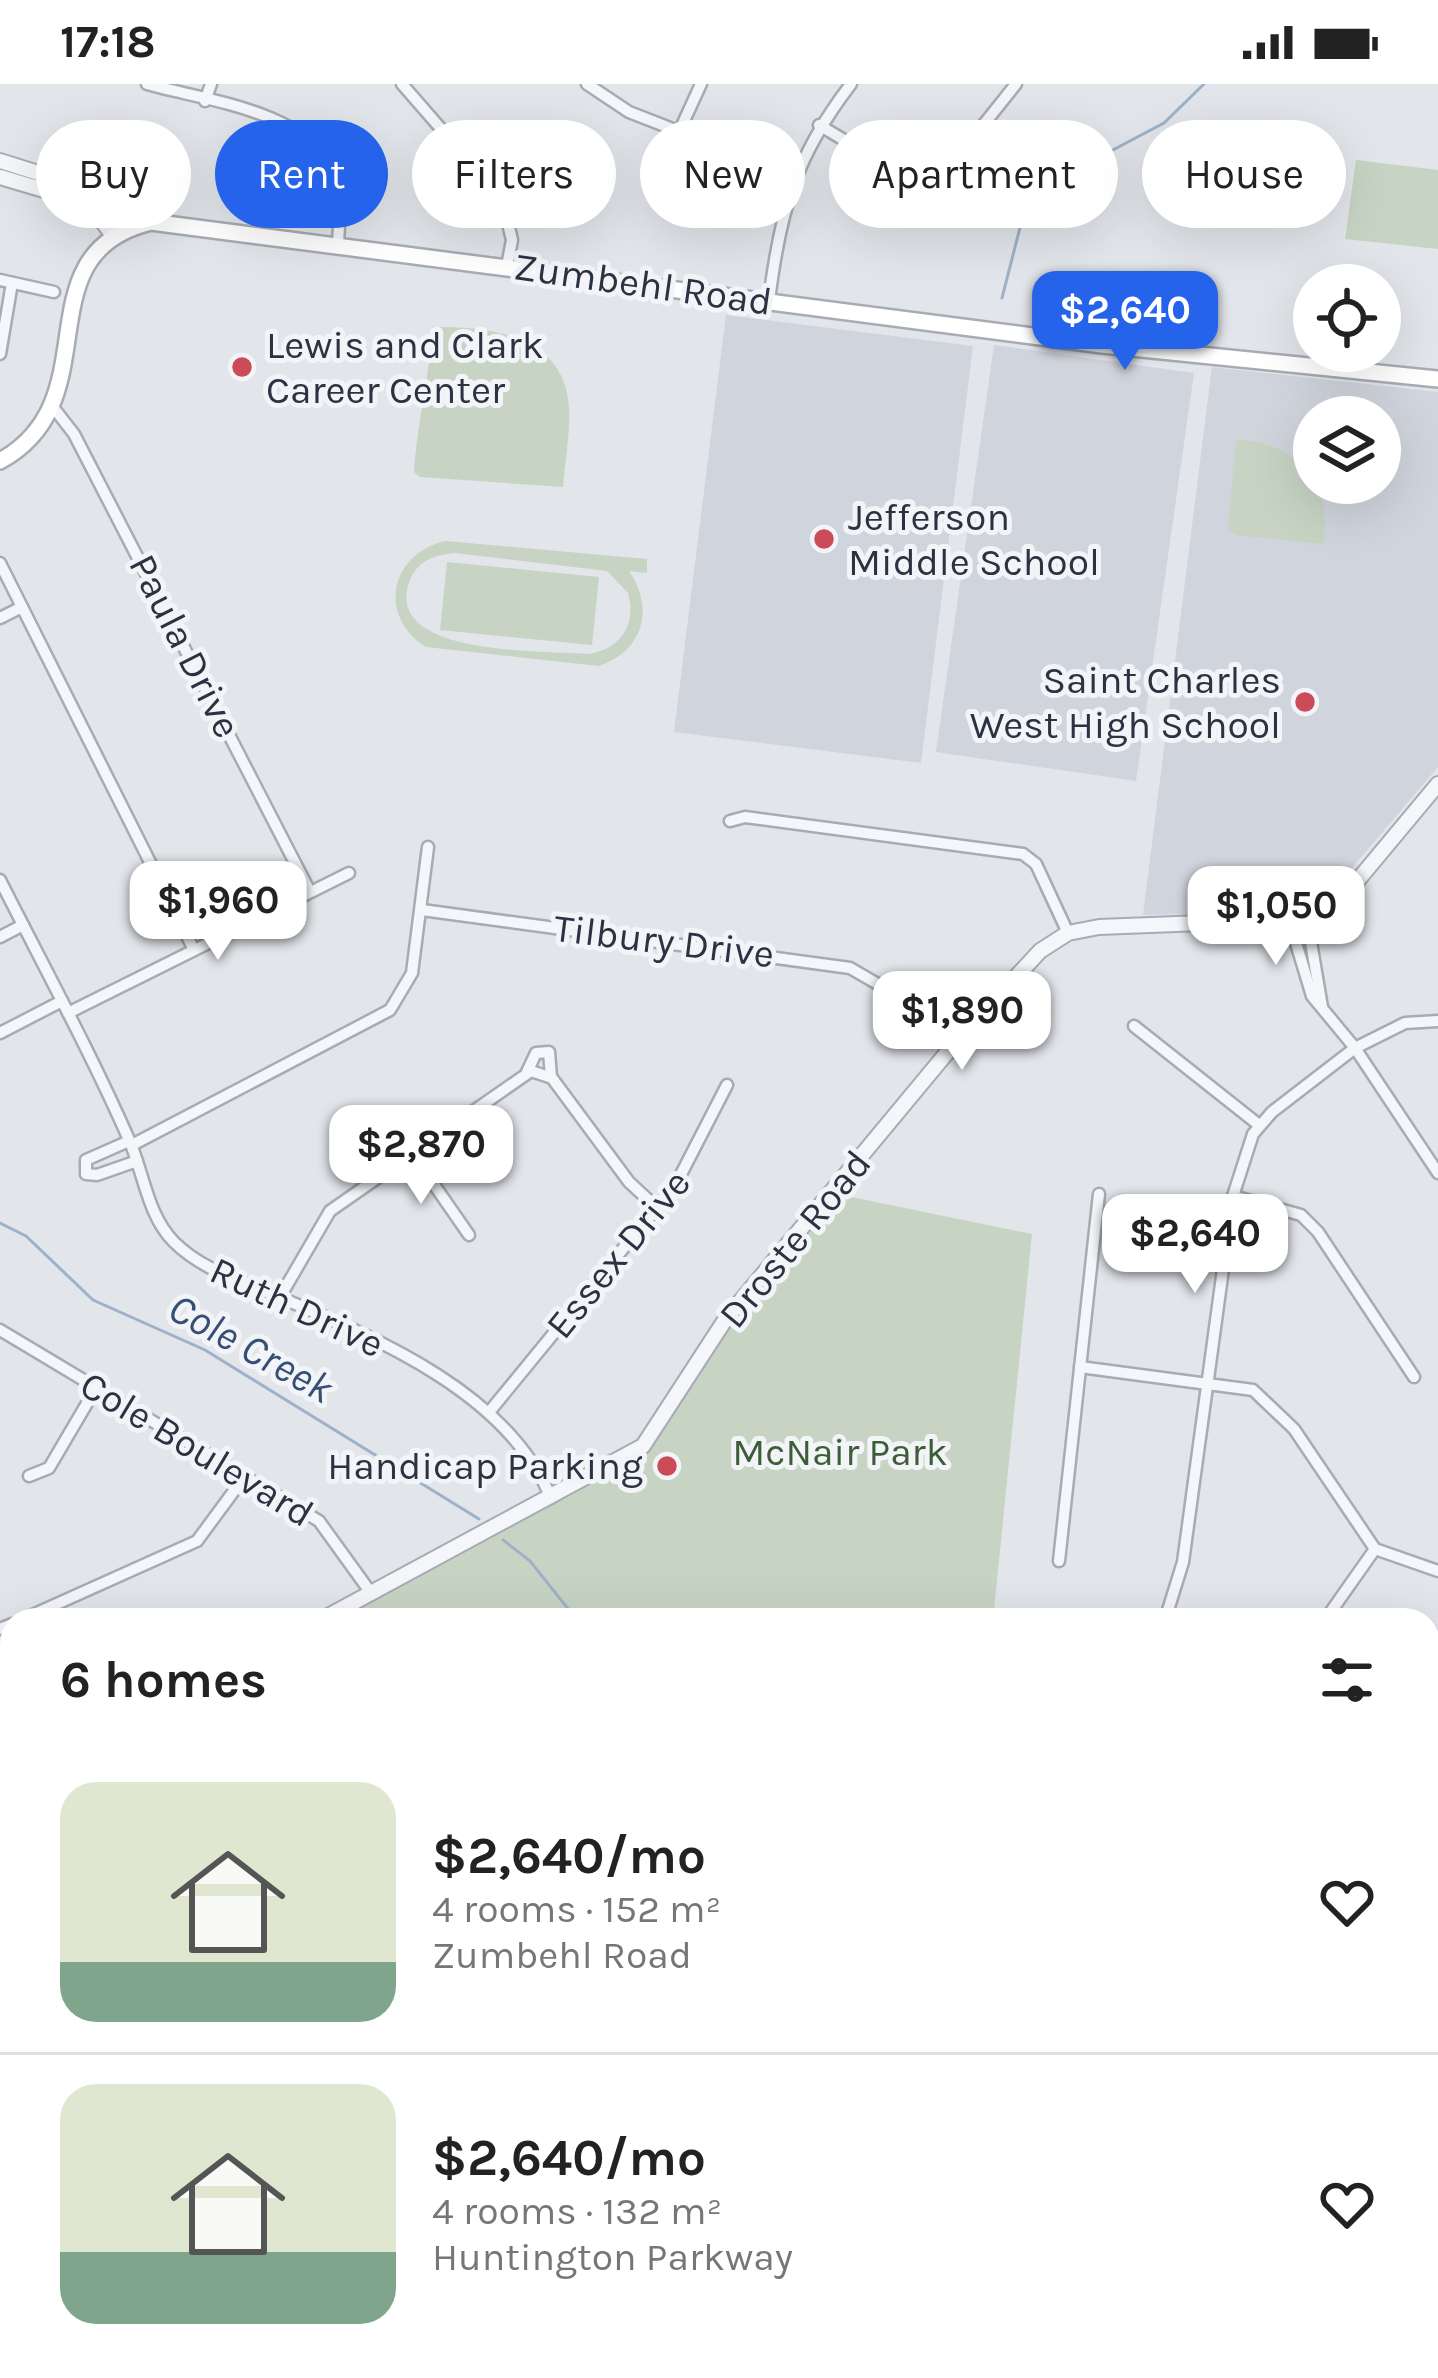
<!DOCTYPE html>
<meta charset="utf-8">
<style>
:root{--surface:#fff;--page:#f2f2f2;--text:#222;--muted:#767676;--line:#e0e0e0;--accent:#2563eb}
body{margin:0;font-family:Karla,sans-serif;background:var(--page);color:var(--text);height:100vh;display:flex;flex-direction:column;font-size:45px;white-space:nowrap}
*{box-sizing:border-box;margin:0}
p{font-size:39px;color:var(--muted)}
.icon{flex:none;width:66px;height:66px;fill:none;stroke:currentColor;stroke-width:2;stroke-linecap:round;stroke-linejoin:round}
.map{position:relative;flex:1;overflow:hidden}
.sheet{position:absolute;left:0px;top:1524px;width:1440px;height:771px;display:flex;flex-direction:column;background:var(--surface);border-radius:36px 36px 0 0;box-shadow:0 12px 48px #0002}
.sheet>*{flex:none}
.top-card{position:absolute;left:36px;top:36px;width:1368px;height:108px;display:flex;gap:24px}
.controls{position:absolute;left:1293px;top:180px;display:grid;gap:24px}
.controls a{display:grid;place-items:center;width:108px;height:108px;border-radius:50%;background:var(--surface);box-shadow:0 12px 48px #0002;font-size:60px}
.price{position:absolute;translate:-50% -102px;padding:0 27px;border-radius:24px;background:#fff;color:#222;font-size:39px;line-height:78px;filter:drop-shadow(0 3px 6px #0008)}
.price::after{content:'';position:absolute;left:50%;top:72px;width:36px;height:27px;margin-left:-18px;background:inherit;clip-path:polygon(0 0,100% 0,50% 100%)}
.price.on{background:var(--accent);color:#fff}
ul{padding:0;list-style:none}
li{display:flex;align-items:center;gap:36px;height:300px;padding:0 60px}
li+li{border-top:3px solid var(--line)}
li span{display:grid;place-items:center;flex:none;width:336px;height:240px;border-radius:36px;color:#555}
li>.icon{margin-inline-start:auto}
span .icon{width:144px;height:144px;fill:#fffc;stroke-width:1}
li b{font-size:51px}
h2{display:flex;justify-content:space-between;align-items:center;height:144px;padding:0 60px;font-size:51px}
.chip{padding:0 42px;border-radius:54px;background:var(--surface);box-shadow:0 12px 48px #0002;font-size:42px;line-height:108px}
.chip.on{background:var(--accent);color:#fff}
.status{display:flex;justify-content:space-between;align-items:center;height:84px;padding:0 60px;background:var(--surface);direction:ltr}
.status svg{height:33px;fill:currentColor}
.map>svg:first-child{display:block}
</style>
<div class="status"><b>17:18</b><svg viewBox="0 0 49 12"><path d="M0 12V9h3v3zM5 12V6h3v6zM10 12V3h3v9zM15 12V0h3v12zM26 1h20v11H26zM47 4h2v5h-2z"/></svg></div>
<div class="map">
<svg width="1438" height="2294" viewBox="0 0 1438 2294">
<rect width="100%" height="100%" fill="#e2e5ea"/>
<!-- built -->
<g fill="#d0d4dc" fill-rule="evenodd">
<path d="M726,231L973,262L921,679L674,648Z"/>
<path d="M994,261L1194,289L1136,697L936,668Z"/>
<path d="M1212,283L1438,308V683L1339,799L1312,817L1267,828L1143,831ZM1314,333H1380V399H1314Z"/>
</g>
<!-- green -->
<g fill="#c7d4c4" fill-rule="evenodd">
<path d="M1356,76L1438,86V165L1345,155Z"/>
<path d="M432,243C490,242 567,251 569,326C570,351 565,378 563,403L420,393L414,388C417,338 430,293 432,243Z"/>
<path d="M1236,355C1299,359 1333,399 1323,460L1235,451L1228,445Z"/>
<path d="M445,457L647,475V489L629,487C655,525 643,567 599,582L426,563C377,532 390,470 445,457ZM455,469L607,487L628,509C637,540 621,565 589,570C545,566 380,573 410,496C418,476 435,471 455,469Z"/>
<path d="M447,478L599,493L592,561L440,546Z"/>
<path d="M832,1109L1032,1150L993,1536H325L643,1362L725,1236Z"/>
<path d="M234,2283H727L703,2294H240Z"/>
</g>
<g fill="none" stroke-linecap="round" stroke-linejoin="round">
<!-- stream -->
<g stroke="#9eb1c9" stroke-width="3">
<path d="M1002,214L1024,128L1081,96L1109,68L1164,39L1204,0"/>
<path d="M0,1139L26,1152L93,1216L205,1266L479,1435"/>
<path d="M503,1456L530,1477L577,1536"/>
<path d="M1428,1955L1438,1964"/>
</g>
<defs>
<g id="minor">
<path d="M147,0C203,16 304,26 332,85C343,109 339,135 338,160"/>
<path d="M402,0L502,115L512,156L507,182"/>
<path d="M587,0L629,28L793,92"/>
<path d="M205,17L211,0"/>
<path d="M819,41L909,95L928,99L945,89L1016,0"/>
<path d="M679,48L701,0"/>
<path d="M0,196L54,208"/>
<path d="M769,217C780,127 795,73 851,0"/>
<path d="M0,270L12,199"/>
<path d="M53,323L74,350L309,806"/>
<path d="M0,479L194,866"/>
<path d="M0,534L22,523"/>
<path d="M730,737L745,733L1023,770L1036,780L1068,849"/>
<path d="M0,796C44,883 91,969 130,1058C144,1091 148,1132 174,1158C203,1187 243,1197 279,1213C378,1255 508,1309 551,1414"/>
<path d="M422,826L850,884L895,910L955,959"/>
<path d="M1301,835L1293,849L1312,912L1355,964L1438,1089"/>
<path d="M1300,842L1310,852L1322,923"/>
<path d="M0,853L23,841"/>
<path d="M68,929L349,789"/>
<path d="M1134,942L1259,1041"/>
<path d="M0,949L62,917"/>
<path d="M527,988L536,969L549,968L551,993"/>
<path d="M129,1057L86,1076V1090L97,1091L137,1077"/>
<path d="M132,1061L390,926L412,889L428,763"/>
<path d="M412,1069L469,1151"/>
<path d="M1233,1112L1301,1131L1318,1148L1414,1293"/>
<path d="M280,1213L330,1127L531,987L552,994L629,1098L657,1124"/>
<path d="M0,1246L319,1437L371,1509"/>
<path d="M1080,1283L1253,1306L1294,1345L1375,1465L1438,1487"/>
<path d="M490,1327L676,1100L727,1001"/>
<path d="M29,1392L49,1384L96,1304"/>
<path d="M1059,1477L1099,1110"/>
<path d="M21,1536L197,1457L245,1392"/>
<path d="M1165,1536L1183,1478L1233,1112L1253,1050L1272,1028L1355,964L1405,939L1438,937"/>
<path d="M1325,1536L1375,1465"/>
<path d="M0,1545L12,1540"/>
<path d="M1428,1627L1438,1630"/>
<path d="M0,1987L12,2011"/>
<path d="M1428,2111L1438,2120"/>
<path d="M0,2241L12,2266"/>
<path d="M20,2283L25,2294"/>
<path d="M151,2283L156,2294"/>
<path d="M1135,2283L1145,2294"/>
<path d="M1014,2294L1018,2283"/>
<path d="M1425,2294L1438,2288"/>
</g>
<g id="tertiary">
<path d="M0,77L89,105L123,145"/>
<path d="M0,93L88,119L112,150"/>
<path d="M321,1536L643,1362L725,1236L955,959L1040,867L1068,849L1099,843L1301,835L1358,796L1438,700"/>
<path d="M0,1822L12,1796"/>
</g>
<path id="secondary" d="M0,377C113,315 19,170 151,138L1102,261L1438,295"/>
</defs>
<!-- minor casing -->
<use href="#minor" stroke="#a7acb4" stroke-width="15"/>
<!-- tertiary casing -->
<use href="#tertiary" stroke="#a7acb4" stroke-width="18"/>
<!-- secondary casing -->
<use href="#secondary" stroke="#a7acb4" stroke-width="20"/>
<!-- minor -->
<use href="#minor" stroke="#f5f6f9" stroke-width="10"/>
<!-- tertiary -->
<use href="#tertiary" stroke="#f5f6f9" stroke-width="14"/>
<!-- secondary -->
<use href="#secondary" stroke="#fff" stroke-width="15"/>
</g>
<!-- markers -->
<g fill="#cb4b58" stroke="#f2f4f8" stroke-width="4.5">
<circle cx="242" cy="283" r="12"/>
<circle cx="824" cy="455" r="12"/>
<circle cx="1305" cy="618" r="12"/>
<circle cx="667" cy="1382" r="12"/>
</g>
<g text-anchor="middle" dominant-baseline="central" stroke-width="10" stroke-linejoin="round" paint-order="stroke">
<!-- street labels -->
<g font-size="39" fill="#2b3242" stroke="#f2f4f8">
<text transform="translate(643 200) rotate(8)">Zumbehl Road</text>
<text transform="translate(185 562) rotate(63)">Paula Drive</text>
<text transform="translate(664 857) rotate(7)">Tilbury Drive</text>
<text transform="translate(795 1155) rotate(-51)">Droste Road</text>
<text transform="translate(618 1170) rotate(-51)">Essex Drive</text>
<text transform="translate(297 1223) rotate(25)">Ruth Drive</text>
<text transform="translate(197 1365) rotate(31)">Cole Boulevard</text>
</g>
<!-- poi labels -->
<g font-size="39" fill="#2b3242" stroke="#f2f4f8" text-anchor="start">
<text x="266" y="261">Lewis and Clark<tspan x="266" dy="45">Career Center</tspan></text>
<text x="848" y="433">Jefferson<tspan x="848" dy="45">Middle School</tspan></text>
<text x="1281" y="596" text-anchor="end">Saint Charles<tspan x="1281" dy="45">West High School</tspan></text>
<text x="643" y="1382" text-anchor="end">Handicap Parking</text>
</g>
<!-- park labels -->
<g font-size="39" fill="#3d5d38" stroke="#f2f4f8">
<text x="840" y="1368">McNair Park</text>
</g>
<!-- water labels -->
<g font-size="42" font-style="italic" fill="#354f75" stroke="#f2f4f8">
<text transform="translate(251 1264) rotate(29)">Cole Creek</text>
</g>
</g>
</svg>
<div class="controls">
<a><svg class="icon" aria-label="locate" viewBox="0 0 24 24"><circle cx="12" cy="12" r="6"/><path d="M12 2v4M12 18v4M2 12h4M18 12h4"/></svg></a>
<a><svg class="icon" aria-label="layers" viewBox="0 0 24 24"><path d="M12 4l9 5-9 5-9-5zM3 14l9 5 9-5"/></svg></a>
</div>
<b class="price on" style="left:1125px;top:289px">$2,640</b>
<b class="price" style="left:218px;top:879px">$1,960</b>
<b class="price" style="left:1276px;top:884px">$1,050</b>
<b class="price" style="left:962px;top:989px">$1,890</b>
<b class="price" style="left:421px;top:1123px">$2,870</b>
<b class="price" style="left:1195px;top:1212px">$2,640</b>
<div class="top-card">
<a class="chip">Buy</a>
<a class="chip on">Rent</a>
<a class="chip">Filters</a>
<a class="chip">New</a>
<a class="chip">Apartment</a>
<a class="chip">House</a>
</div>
<section class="sheet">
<h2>6 homes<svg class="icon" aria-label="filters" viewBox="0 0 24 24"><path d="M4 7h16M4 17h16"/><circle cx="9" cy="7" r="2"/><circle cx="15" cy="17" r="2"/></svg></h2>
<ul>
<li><span style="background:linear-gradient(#dfe7d0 75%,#7fa58c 0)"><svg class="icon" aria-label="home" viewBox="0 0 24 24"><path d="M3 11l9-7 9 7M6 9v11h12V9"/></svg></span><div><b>$2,640/mo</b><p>4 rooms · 152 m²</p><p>Zumbehl Road</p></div><svg class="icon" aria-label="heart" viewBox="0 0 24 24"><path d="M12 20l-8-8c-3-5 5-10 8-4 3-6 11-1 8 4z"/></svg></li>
<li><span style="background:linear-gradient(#dfe7d0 70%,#7fa58c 0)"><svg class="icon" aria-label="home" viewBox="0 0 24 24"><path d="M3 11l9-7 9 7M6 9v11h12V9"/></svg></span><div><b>$2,640/mo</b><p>4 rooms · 132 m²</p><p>Huntington Parkway</p></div><svg class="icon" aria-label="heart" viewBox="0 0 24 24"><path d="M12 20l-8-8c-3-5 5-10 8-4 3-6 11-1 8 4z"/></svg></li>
</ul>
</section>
</div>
